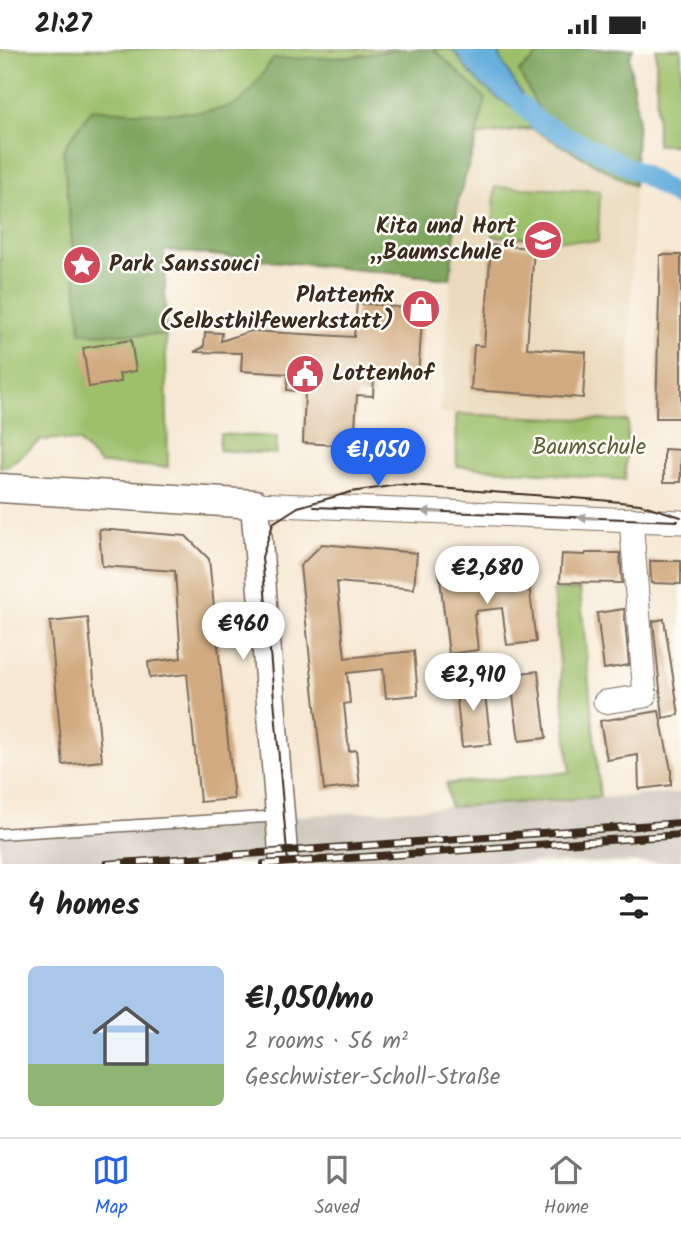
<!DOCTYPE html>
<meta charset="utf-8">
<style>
:root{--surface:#fff;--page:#f6f6f6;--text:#222;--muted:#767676;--line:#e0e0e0;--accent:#2563eb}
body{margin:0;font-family:Kalam,sans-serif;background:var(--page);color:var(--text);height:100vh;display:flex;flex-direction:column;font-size:26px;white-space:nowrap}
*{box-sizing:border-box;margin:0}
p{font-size:23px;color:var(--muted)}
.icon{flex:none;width:38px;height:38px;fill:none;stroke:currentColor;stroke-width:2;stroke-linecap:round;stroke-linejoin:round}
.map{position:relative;height:815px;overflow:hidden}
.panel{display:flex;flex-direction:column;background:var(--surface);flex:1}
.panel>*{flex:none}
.price{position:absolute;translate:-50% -60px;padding:0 16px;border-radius:24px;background:#fff;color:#222;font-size:23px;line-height:46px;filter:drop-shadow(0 2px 4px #0008)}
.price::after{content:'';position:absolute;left:50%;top:42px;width:21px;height:16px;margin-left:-10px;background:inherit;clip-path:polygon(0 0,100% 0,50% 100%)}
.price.on{background:var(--accent);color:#fff}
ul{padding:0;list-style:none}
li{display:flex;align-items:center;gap:21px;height:175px;padding:0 28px}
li+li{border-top:2px solid var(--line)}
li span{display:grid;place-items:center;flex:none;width:196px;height:140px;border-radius:10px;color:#555}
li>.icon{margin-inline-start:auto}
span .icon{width:84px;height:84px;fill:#fffc;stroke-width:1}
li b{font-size:30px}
h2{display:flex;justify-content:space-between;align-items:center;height:84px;padding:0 28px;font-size:30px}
.status{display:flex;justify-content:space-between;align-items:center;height:49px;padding:0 35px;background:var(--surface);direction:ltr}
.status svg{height:19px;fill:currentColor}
.menu{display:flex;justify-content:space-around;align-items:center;height:98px;border-top:2px solid var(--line);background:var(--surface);font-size:19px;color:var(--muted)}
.menu a{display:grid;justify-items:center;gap:4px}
.menu .on{color:var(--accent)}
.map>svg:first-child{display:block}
</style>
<div class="status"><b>21:27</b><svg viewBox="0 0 49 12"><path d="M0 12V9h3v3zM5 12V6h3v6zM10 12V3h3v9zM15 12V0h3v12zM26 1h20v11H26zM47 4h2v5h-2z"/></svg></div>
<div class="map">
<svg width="681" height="815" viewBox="0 0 681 815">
<rect width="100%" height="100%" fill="#fdfcf7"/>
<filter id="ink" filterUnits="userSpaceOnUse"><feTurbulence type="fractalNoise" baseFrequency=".0143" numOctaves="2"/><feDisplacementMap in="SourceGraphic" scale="14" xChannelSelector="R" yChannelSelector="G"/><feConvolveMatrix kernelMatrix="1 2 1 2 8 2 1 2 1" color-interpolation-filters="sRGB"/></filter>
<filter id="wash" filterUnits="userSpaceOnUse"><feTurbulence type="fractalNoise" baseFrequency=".00686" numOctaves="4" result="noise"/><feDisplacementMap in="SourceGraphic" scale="28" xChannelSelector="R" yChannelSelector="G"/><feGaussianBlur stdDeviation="1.57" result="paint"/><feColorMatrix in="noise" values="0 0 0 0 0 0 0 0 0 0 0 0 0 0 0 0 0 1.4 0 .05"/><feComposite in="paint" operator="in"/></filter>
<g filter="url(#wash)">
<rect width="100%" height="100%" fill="#f6e8d3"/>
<!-- built -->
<path fill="#ead9ba" d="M532,80L634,137L628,372L440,364L458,152L478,86Z"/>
<!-- industrial -->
<path fill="#cac3b8" d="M681,744V813L0,815V785Z"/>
<!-- green -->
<g fill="#9dc06a" stroke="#6c7544" stroke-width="2">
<path d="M0,0H546L519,22L544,69L530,79L478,86L458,152L450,230L164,201L168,418L100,415L79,393L58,390L41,391L7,418H0Z"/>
<path d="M656,0H681V96H657Z"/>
<path d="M495,138L600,142L598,193L493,187Z"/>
<path d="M456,365L628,372L625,431L457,417Z"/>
<path d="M220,385L277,388L276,405L219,401Z"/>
<path d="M580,540L600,748L450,758L446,735L570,723L553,542Z"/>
</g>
<!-- forest -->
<g fill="#7ea65e" stroke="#5c683e" stroke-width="2">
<path d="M401,0H434L486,50L458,152L450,230L164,201L166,286L81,284L63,100L92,60C126,63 210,70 239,53C249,47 265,20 273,10L349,8Z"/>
<path d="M546,0H633L629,9L638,69L634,137L532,80L478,86L530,79L543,69L519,22Z"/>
</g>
<!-- water -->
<path fill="#66afdd" stroke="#506c7e" stroke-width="2" d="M452,0H501L499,8L539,73C512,60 485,43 466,19C461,12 458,6 452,0Z"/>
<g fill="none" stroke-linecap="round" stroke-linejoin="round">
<!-- canal -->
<path stroke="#66afdd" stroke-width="19" d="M521,55L539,73L644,126L681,150"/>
</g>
<g id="blocks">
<!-- building -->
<g fill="#d1aa7f">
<path d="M491,196L534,199L527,299L586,303L583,349L471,341L474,296L484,297Z"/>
<path d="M660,206H681V369H656Z"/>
<path d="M407,250L436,251V270H422L418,328L374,325L373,347L357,346L354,397L303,394L305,343L287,341L288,325L241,322L242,304L194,303L204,298L205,283L222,284L221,292L251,282L354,288L357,254L407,259Z"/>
<path d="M131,291L136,322L119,325L121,333L89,338L83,299Z"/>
<path d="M664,400L681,401V433H664Z"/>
<path d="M99,480L186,487L209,510L234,750L200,753L187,625L150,629L148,613L181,609L175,522L102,517Z"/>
<path d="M322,495L417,504L414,540L337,533L345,609L414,602L418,646L386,649L383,620L347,624L350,654L344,655L349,702L356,701L360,737L324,741L300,517Z"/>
<path d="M586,504H620L622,534L560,533L562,505L585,506Z"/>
<path d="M526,511L536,593L507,596L502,559L476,562V565H474L478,601L449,605L439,522L468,518L471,540L501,537L498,515Z"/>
<path d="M650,512H681V535L651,534Z"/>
<path d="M624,560L629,616L604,620L597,564Z"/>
<path d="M88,569L102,712L63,716L50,573Z"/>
<path d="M664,570L679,666L663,669L653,572Z"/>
<path d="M538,622L546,689L519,692L510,625Z"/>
<path d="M483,629L491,695L462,698L455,633Z"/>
<path d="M659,662L671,721V736L639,740L638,706L607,711L600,672Z"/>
</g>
</g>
</g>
<g filter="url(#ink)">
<use href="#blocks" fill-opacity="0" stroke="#7c6c5d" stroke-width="2"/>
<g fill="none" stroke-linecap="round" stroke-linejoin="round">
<defs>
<path id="service" d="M0,785L280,767"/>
<g id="minor">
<path d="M255,455L681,473"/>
<path d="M605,653L645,647L631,470"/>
</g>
<path id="tertiary" d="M0,439L255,455L284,815"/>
</defs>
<!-- service casing -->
<use href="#service" stroke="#7c6c5d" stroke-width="13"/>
<!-- minor casing -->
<use href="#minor" stroke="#7c6c5d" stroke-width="25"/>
<!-- tertiary casing -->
<use href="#tertiary" stroke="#7c6c5d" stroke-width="31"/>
<!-- service -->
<use href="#service" stroke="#fff" stroke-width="10"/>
<!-- minor -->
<use href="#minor" stroke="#fff" stroke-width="23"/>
<!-- tertiary -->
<use href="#tertiary" stroke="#fff" stroke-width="28"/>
<!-- tram -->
<g stroke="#3b2a1e" stroke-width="2">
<path d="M314,458L678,472"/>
<path d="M288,815L262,508L273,474L298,458L351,443L398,436L600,451L640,455L681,468"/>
</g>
<defs>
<g id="rail">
<path d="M107,815L681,774"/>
<path d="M264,815L681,786"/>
</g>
</defs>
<!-- rail casing -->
<use href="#rail" stroke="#3b2a1e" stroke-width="8"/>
<!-- rail -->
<use href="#rail" stroke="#fdfcf7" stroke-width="5" stroke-dasharray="16" stroke-linecap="butt"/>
</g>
<!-- one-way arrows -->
<defs><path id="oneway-solid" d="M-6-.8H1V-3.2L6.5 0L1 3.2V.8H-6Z" transform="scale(1.75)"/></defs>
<g fill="#a79f9a">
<use href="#oneway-solid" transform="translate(432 463) rotate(-178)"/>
<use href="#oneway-solid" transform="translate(588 469) rotate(-178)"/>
</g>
</g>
<!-- icons -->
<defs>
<symbol id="school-disc" viewBox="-11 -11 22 22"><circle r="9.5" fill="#d1495b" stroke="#fdfcf7"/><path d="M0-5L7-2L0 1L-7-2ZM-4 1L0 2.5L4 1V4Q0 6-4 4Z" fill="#fff"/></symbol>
<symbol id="sight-disc" viewBox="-11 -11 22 22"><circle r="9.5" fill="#d1495b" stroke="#fdfcf7"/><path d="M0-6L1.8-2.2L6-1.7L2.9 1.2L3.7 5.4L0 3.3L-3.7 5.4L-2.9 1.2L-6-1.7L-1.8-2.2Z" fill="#fff"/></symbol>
<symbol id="shop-disc" viewBox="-11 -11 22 22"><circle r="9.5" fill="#d1495b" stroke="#fdfcf7"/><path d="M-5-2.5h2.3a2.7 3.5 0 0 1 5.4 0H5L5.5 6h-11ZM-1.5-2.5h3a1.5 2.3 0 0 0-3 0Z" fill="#fff"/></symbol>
<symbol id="civic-disc" viewBox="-11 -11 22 22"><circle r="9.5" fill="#d1495b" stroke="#fdfcf7"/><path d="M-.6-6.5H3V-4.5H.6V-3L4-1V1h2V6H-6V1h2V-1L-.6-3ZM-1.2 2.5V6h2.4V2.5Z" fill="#fff"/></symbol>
</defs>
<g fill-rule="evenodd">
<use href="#school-disc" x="521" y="169" width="44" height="44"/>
<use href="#sight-disc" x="60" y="194" width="44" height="44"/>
<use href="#shop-disc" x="399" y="238" width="44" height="44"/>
<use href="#civic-disc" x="283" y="303" width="44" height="44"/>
</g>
<g text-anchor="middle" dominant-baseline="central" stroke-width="5" stroke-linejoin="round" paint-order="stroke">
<!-- poi labels -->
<g font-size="23" font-weight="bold" fill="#3b2a1e" stroke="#fdfcf7" text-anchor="end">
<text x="516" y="178">Kita und Hort<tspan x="516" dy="26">„Baumschule“</tspan></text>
<text x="109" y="216" text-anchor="start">Park Sanssouci</text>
<text x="394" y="247">Plattenfix<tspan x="394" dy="26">(Selbsthilfewerkstatt)</tspan></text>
<text x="332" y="325" text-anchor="start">Lottenhof</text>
</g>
<!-- park labels -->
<g font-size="23" fill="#5d5e39" stroke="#fdfcf7">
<text x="589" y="399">Baumschule</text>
</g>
</g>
</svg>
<b class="price on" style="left:378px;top:439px">€1,050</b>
<b class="price" style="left:487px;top:557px">€2,680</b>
<b class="price" style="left:243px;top:613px">€960</b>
<b class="price" style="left:473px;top:664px">€2,910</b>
</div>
<section class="panel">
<h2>4 homes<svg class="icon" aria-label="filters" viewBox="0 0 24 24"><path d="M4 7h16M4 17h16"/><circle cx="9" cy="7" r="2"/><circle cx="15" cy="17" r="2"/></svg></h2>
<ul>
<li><span style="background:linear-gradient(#a9c7e8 70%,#8fb573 0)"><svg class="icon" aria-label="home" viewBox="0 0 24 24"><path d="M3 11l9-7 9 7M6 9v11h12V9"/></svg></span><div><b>€1,050/mo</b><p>2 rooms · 56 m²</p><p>Geschwister-Scholl-Straße</p></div></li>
</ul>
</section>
<nav class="menu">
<a class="on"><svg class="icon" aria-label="map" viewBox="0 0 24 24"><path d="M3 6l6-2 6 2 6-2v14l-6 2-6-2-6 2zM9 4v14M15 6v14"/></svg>Map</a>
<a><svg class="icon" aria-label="saved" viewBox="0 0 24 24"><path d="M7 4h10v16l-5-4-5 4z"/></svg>Saved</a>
<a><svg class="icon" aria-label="home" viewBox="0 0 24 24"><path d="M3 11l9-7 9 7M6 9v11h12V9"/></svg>Home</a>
</nav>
